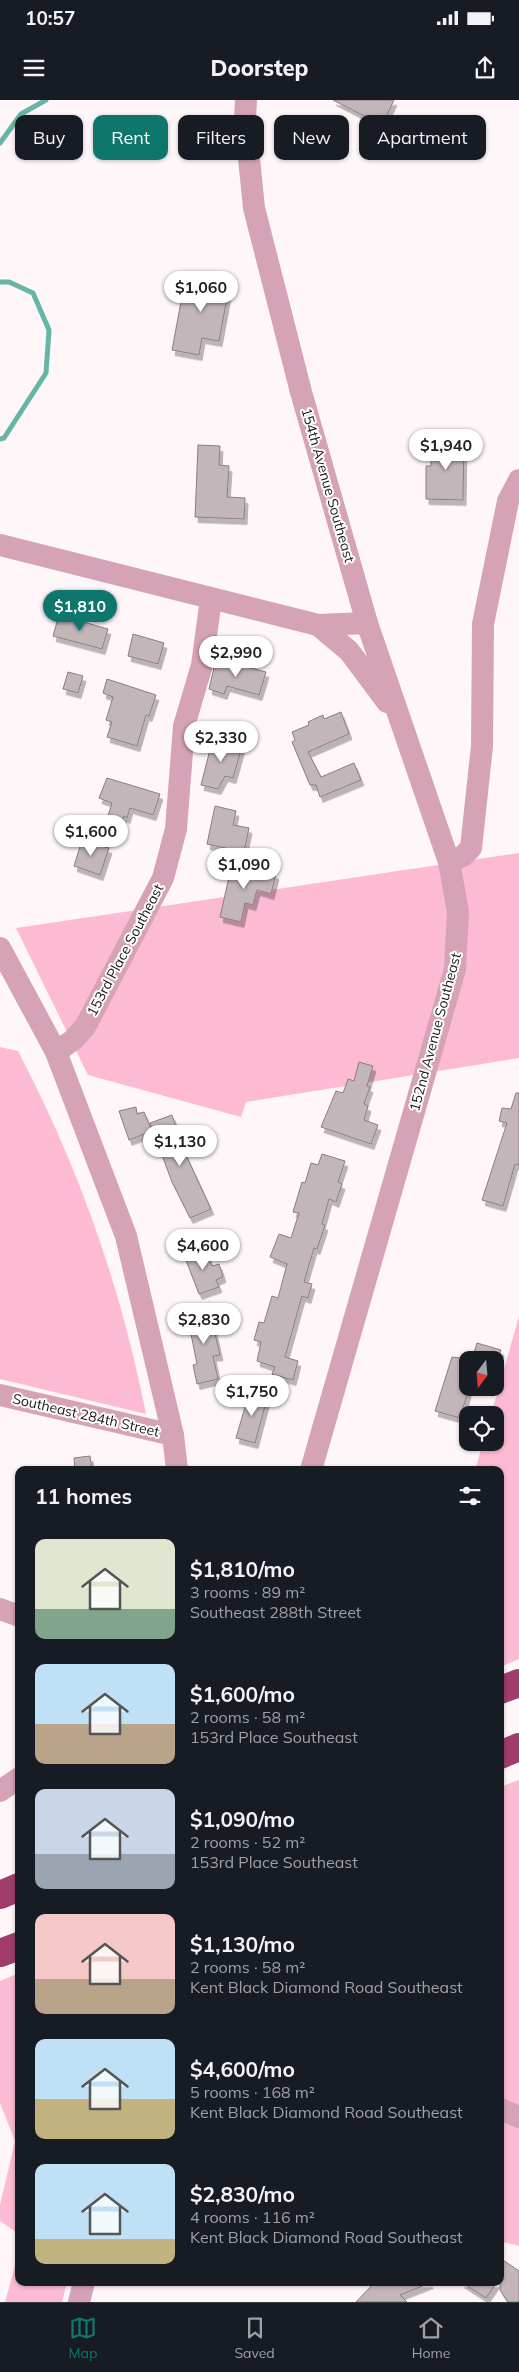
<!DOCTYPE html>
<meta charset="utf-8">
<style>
:root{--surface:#171b24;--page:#242831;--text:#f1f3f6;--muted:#9ea1a6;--line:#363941;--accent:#0f766e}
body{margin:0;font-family:Mulish,sans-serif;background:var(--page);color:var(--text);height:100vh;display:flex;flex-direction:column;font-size:19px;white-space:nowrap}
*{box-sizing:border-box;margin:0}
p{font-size:16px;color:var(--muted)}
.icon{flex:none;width:28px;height:28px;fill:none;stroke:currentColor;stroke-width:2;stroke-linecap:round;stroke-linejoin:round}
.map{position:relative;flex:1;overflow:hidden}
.side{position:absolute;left:15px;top:1366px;width:489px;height:820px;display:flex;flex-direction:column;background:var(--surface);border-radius:10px;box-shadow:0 1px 4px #0004}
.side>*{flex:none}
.hud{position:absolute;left:15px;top:15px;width:490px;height:45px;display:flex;gap:10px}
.needle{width:32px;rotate:196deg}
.buttons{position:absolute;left:459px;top:1251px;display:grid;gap:10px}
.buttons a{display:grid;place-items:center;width:45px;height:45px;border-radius:10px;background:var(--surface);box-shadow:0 1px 4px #0004;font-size:25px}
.price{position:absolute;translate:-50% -42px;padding:0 11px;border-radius:18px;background:#fff;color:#222;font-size:16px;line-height:32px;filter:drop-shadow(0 1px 2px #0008)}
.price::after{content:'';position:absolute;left:50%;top:30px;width:15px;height:11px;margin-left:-8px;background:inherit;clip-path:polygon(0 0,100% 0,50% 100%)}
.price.active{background:var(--accent);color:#fff}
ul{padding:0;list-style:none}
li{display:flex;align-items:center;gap:15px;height:125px;padding:0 20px}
li span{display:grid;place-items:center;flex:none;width:140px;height:100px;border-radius:10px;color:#555}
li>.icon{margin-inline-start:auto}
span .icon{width:60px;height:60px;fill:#fffc;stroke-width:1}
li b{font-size:21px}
h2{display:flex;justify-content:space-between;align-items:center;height:60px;padding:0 20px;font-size:21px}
.tag{padding:0 18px;border-radius:10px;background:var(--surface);box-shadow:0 1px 4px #0004;font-size:18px;line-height:45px}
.tag.active{background:var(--accent);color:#fff}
.status{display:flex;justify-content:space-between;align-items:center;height:35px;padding:0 25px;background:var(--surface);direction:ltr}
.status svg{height:14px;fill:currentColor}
header{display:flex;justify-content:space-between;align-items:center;height:65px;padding:0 20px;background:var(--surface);font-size:22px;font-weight:800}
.tabs{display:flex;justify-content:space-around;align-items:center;height:70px;border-top:1px solid var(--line);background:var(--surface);font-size:14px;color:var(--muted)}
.tabs a{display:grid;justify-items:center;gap:2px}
.tabs .active{color:var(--accent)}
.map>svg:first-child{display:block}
</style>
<div class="status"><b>10:57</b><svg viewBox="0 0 49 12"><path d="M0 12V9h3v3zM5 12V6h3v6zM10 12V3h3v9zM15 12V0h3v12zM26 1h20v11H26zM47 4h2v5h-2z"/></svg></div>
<header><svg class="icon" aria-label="menu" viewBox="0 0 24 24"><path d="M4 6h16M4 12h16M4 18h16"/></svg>Doorstep<svg class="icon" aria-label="share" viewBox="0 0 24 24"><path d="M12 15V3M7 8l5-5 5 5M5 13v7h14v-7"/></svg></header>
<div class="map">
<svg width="519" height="2202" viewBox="0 0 519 2202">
<defs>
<filter id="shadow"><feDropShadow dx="3" dy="5.5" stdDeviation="0" flood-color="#0004"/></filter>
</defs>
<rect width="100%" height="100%" fill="#fff6f9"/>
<!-- green -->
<g fill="#fcbbd3">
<path d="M519,753V958L246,1002L241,1017L88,975L16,828Z"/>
<path d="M0,947L18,951C79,1068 120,1184 146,1314L0,1279Z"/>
<path d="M519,1216V1559L500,1567V1370H475L483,1343L495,1342V1315H491Z"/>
<path d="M519,1680V2146L500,2141L502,1995L500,1994V1687Z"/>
<path d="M19,1873V2134L0,2121V2105L15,2041L0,2003V1881Z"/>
<path d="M19,2151V2182L67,2183L62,2202H5Z"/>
</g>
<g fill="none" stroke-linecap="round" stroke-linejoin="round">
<!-- stream -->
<g stroke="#67b5a7" stroke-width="5">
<path d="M0,43L21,14L46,0"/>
<path d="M0,182H9L33,193L49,230L46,273L4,338L0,339"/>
</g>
</g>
<!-- building -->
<g fill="#c3b6ba" stroke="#8a7d81" filter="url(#shadow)">
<path d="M333,0H394L382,25Z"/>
<path d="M217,174L231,177L219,241L202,238L199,255L172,250L186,175L216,181Z"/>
<path d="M434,340L464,341L463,400L426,399V366H431V360H434Z"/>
<path d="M198,345L220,346L219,365L229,366L227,397L245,398L244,419L195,417Z"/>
<path d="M59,515L108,529L102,549L53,536Z"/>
<path d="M133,534L164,543L158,564L128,556Z"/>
<path d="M216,559L266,572L259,595L227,586L224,594L209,589Z"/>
<path d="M68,572L83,576L78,593L63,589Z"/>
<path d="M107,579L156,595L149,616L146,615L137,646L107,637L112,622L106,620L113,597L103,593Z"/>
<path d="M341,612L349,634L308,652L321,677L354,663L361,680L320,697L316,685H310L292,642L295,640L292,632L309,625L308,622L323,615L324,619Z"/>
<path d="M213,638L242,646L233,678L225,676L218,689L201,685Z"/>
<path d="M107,678L160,694L153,715L130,708L127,718L124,716L122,721L108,716L112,703L99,698Z"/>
<path d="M215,706L236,711L233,725L249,728L244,752L207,744Z"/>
<path d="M82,740L109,748L100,775L74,766Z"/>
<path d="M232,764L276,774L271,794L257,790L253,805L245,803L241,822L220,817Z"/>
<path d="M359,962L373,966L367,986L370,987L364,1004L368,1006L364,1020L378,1025L371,1044L321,1027L336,991L343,993L348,979L354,981Z"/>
<path d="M516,993H519V1065L515,1064L503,1106L482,1100L507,1023L499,1021L502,1008L511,1009Z"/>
<path d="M136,1007L137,1014L144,1012L152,1031L129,1040L119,1011Z"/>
<path d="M172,1015L185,1053L211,1109L190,1118L172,1082L150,1023Z"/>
<path d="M322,1054L345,1061L338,1082L342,1084L336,1102L329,1099L322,1124L325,1125L317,1149L314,1148L304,1182L312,1184L308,1198L302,1196L285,1257L298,1261L293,1280L272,1274L275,1267L257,1261L261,1242L254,1240L259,1222L264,1223L272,1196L278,1198L287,1164L270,1157L279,1134L291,1138L299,1113L293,1112L302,1082L305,1083L311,1063L318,1065Z"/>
<path d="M205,1148L212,1166L219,1164L223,1177L216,1180L219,1187L199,1194L184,1155Z"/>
<path d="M209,1208L220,1255L213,1256L218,1279L197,1284L193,1265L197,1264L187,1214Z"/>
<path d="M477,1243L501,1250L497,1263L495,1260L473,1256Z"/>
<path d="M452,1257L468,1259V1292L460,1318L435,1311Z"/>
<path d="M250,1290L268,1295L255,1343L236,1338Z"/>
<path d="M90,1356L92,1370H75L74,1358Z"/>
<path d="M500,2158L519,2171V2202H508L500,2190Z"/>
<path d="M375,2182H430V2183L400,2195L407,2202H356Z"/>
<path d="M461,2182H497L486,2198Z"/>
</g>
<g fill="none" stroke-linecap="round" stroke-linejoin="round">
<!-- minor -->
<g stroke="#d5a3b5" stroke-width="22">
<path d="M246,0L245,19L254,108L301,292L367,523L449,762L458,812L455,869L311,1370"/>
<path d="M0,445L318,525L367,523"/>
<path d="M318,525L349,551L387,602"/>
<path d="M449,762L463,756L471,748L482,646L483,524L508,401L519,380"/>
<path d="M0,848L56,952L126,1136L173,1335L177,1370"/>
<path d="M56,952L73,940L85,927L163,778L176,729L184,626L202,565L211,499"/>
<path d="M0,1295L173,1335"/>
<path d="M0,1509L19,1516"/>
<path d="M0,1691L19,1678"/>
<path d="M500,2009L519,2017"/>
<path d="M79,2202L84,2182"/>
</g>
<!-- highway -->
<g stroke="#9f3c6a" stroke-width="28">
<path d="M500,1590L519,1583"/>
<path d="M500,1655L519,1647"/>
<path d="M0,1795L19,1787"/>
<path d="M0,1853L19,1846"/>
</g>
</g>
<g text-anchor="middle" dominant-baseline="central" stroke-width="4" stroke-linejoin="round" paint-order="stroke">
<!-- street labels -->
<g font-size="14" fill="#1a1517" stroke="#fff">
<text transform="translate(328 385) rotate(74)">154th Avenue Southeast</text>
<text transform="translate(125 850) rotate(-62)">153rd Place Southeast</text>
<text transform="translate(435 932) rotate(-75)">152nd Avenue Southeast</text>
<text transform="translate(86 1315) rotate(13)">Southeast 284th Street</text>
</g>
</g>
</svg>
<div class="buttons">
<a><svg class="needle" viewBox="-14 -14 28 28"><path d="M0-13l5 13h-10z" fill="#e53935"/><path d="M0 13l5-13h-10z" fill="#9ea1a6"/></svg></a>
<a><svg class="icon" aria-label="locate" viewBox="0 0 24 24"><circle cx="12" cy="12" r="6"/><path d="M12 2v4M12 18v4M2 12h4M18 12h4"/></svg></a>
</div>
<b class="price" style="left:201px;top:213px">$1,060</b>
<b class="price" style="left:446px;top:371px">$1,940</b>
<b class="price active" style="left:80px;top:532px">$1,810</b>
<b class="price" style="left:236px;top:578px">$2,990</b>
<b class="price" style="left:221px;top:663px">$2,330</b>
<b class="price" style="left:91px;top:757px">$1,600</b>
<b class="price" style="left:244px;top:790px">$1,090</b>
<b class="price" style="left:180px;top:1067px">$1,130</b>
<b class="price" style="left:203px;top:1171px">$4,600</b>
<b class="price" style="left:204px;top:1245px">$2,830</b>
<b class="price" style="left:252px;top:1317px">$1,750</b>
<div class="hud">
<a class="tag">Buy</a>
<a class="tag active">Rent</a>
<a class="tag">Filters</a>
<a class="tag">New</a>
<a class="tag">Apartment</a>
</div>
<section class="side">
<h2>11 homes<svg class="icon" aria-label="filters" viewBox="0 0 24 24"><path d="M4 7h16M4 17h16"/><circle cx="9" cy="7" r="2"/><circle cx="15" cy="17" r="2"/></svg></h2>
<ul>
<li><span style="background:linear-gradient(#dfe7d0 70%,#7fa58c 0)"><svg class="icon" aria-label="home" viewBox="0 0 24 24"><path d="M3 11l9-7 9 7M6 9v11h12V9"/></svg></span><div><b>$1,810/mo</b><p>3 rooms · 89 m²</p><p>Southeast 288th Street</p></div></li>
<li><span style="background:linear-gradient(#bfe0f5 60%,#b9a48a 0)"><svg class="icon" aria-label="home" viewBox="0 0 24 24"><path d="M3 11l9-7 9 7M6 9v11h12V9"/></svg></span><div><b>$1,600/mo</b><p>2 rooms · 58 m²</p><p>153rd Place Southeast</p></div></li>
<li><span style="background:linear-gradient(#c9d6e8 65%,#9aa5b1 0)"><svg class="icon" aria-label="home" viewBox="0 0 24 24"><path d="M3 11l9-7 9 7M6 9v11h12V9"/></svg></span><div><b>$1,090/mo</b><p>2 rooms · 52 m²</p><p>153rd Place Southeast</p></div></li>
<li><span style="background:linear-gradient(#f6c9c9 65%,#b9a48a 0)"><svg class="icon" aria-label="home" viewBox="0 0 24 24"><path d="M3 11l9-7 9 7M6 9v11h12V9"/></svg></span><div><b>$1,130/mo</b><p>2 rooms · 58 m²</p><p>Kent Black Diamond Road Southeast</p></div></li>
<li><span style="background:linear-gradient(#bfe0f5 60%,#c2b280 0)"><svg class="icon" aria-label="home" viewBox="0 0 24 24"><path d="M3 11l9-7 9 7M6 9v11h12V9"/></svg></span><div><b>$4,600/mo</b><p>5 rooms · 168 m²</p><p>Kent Black Diamond Road Southeast</p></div></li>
<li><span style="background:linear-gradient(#bfe0f5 75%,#c2b280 0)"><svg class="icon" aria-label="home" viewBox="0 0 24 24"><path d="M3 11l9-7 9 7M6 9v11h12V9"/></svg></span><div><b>$2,830/mo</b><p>4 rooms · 116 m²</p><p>Kent Black Diamond Road Southeast</p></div></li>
</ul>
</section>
</div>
<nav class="tabs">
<a class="active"><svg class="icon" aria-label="map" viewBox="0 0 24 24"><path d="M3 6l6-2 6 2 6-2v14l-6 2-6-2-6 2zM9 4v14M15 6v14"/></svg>Map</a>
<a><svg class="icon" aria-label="saved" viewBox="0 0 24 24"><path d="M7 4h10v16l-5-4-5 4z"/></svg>Saved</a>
<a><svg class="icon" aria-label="home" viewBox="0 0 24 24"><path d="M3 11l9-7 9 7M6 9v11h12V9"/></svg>Home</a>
</nav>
